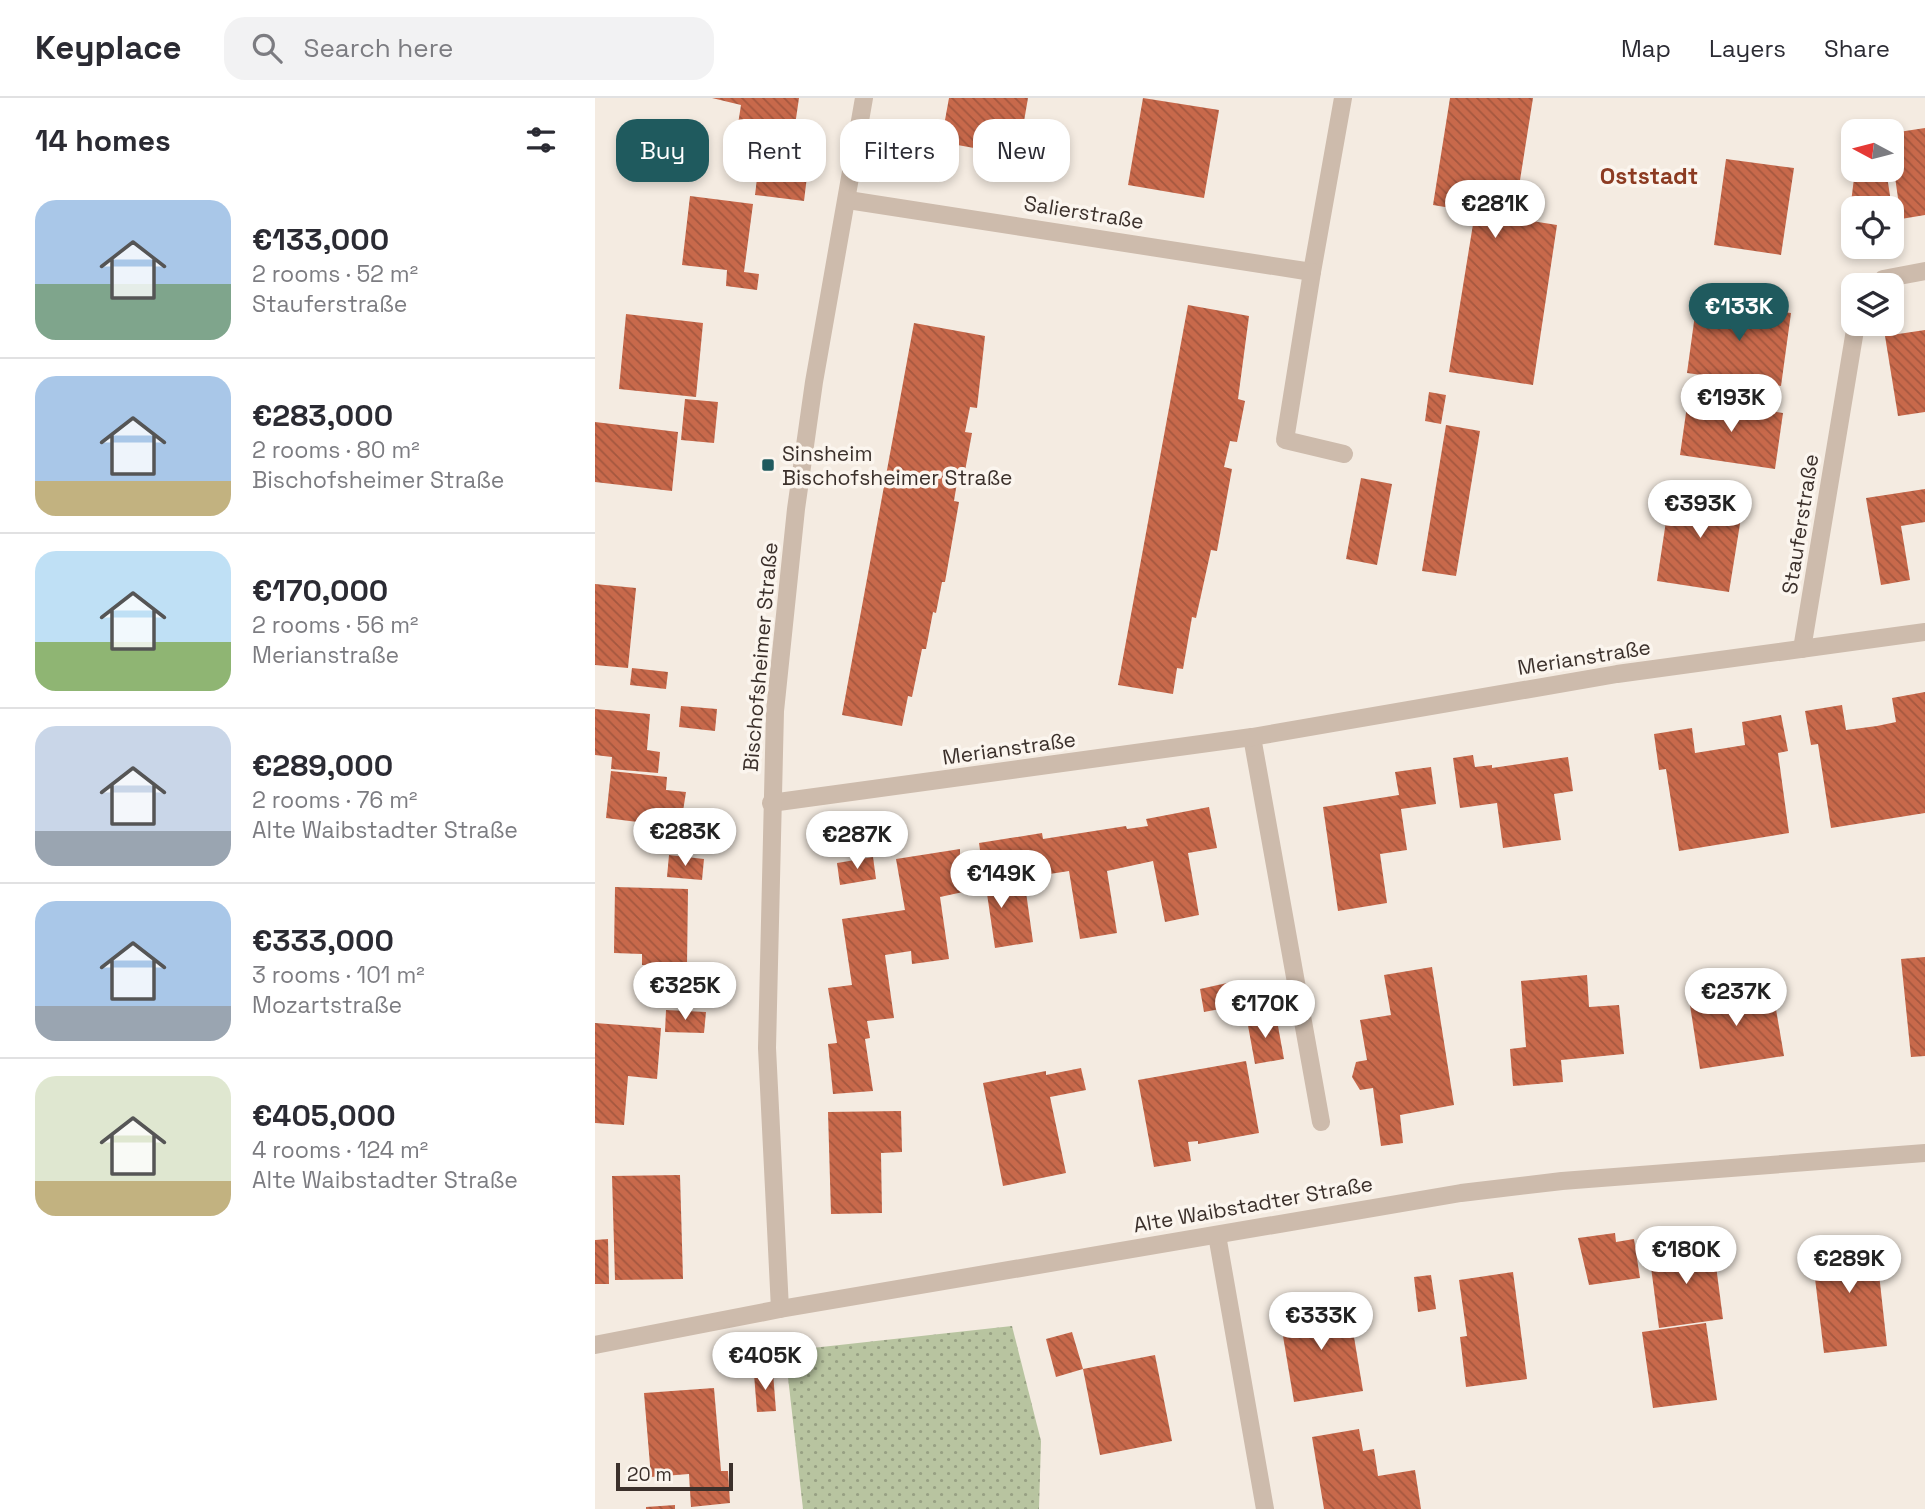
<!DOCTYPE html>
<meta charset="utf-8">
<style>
:root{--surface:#fff;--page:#f2f2f3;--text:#2b2b33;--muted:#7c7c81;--line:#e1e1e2;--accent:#1f5a5e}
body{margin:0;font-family:"Space Grotesk",sans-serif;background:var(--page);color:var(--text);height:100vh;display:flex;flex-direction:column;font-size:26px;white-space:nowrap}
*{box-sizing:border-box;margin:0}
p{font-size:23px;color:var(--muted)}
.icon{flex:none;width:38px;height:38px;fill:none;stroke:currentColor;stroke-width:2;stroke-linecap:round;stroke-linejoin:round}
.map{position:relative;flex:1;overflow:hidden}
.details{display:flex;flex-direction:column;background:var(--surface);width:595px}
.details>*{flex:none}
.top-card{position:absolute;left:21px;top:21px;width:665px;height:63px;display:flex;gap:14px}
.needle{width:46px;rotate:277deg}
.fabs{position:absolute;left:1246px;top:21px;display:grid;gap:14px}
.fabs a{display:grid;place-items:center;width:63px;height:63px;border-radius:14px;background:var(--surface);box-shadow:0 4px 10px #0003;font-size:35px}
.scale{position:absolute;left:21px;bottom:18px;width:117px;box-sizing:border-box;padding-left:7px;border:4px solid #3b302b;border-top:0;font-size:19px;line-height:24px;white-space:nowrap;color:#3b302b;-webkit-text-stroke:5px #fbf5ee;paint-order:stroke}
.price{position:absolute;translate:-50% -60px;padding:0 16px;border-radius:24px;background:#fff;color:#222;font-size:23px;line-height:46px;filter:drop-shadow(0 2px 4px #0008)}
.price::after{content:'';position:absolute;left:50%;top:42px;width:21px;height:16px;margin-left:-10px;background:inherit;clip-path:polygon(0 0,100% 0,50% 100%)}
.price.current{background:var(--accent);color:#fff}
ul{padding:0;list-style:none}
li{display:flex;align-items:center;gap:21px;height:175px;padding:0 35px}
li+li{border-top:2px solid var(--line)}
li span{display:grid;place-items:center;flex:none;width:196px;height:140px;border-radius:21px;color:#555}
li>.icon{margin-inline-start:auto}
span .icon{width:84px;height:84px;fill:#fffc;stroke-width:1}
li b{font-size:30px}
h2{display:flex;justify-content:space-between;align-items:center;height:84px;padding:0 35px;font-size:30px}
.pill{padding:0 24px;border-radius:21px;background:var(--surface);box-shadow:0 4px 10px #0003;font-size:24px;line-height:63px}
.pill.current{background:var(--accent);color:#fff}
header{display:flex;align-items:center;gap:42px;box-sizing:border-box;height:98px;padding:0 35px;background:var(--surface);border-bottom:2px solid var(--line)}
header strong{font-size:33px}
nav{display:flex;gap:38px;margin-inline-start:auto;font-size:24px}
.search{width:490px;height:63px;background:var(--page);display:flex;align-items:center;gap:18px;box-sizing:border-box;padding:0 24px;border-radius:21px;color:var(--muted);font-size:26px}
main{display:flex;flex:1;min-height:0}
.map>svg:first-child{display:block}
</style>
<header>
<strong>Keyplace</strong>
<div class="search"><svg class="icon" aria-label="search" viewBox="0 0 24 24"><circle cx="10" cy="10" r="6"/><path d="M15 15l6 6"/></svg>Search here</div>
<nav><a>Map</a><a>Layers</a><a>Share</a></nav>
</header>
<main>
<section class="details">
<h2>14 homes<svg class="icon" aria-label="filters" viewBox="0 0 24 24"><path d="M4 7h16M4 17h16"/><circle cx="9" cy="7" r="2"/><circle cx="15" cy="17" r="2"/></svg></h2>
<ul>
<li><span style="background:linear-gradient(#a9c7e8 60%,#7fa58c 0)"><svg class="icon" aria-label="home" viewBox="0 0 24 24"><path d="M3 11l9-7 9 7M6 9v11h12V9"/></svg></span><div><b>€133,000</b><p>2 rooms · 52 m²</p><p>Stauferstraße</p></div></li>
<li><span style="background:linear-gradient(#a9c7e8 75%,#c2b280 0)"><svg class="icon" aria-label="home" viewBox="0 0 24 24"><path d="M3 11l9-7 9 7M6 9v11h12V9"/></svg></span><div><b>€283,000</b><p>2 rooms · 80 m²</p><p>Bischofsheimer Straße</p></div></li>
<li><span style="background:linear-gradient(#bfe0f5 65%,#8fb573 0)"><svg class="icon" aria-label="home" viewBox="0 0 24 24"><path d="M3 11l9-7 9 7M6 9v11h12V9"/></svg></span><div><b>€170,000</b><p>2 rooms · 56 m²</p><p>Merianstraße</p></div></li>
<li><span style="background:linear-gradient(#c9d6e8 75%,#9aa5b1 0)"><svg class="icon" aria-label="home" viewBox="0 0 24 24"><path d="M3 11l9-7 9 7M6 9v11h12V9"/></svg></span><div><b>€289,000</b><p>2 rooms · 76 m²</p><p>Alte Waibstadter Straße</p></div></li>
<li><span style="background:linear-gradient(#a9c7e8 75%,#9aa5b1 0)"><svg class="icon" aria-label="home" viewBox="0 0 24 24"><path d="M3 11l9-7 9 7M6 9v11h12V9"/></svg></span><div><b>€333,000</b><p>3 rooms · 101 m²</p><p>Mozartstraße</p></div></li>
<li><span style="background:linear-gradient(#dfe7d0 75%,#c2b280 0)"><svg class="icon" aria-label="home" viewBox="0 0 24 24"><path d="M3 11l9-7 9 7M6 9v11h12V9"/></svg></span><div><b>€405,000</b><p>4 rooms · 124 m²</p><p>Alte Waibstadter Straße</p></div></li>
</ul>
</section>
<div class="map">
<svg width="1330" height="1411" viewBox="0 0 1330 1411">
<defs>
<pattern id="green-dots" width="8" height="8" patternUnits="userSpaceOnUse" patternTransform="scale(1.75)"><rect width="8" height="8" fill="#b8c4a0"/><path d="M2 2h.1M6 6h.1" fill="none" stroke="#97a083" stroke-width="1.8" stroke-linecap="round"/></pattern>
<pattern id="building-back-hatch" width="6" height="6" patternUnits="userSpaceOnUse" patternTransform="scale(1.75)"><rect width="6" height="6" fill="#c8694b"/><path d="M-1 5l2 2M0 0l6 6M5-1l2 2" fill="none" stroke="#a4573f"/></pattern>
</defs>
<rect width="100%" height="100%" fill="#f4ebe1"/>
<!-- green -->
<path fill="url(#green-dots)" d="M417,1228L446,1343L444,1411H208L190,1253Z"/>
<!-- building -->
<g fill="url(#building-back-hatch)">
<path d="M117,0H204L197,48L141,39L146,7Z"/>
<path d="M354,0H433L423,58L346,44Z"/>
<path d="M548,0L624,12L609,100L533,87Z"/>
<path d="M855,0H938L919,120L962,127L938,287L854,274L880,114L838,107Z"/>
<path d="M1330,30V117L1306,121L1297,58V35Z"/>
<path d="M1131,61L1199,70L1186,157L1119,147Z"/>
<path d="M164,64L213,70L209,103L160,97Z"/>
<path d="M1260,72H1291L1297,110H1258V121H1254Z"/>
<path d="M95,98L158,106L149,174L164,176L162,192L131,188L132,172L87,167Z"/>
<path d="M1102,202L1196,215L1186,288L1092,275Z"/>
<path d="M593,207L654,218L643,301L650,303L642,344L635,343L629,369L637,371L622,453L616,452L601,520L597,519L588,571L582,570L578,596L523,587Z"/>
<path d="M31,216L108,225L101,299L24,291Z"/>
<path d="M319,225L390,238L382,310L375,309L370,334L377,335L370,373L364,372L359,403L364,404L350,484H347L341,515L338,514L331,551H327L317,599L313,598L307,628L247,617Z"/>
<path d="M1330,232V314L1303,318L1290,238Z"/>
<path d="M834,294L851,297L846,326L830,323Z"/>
<path d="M90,301L123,304L119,345L86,342Z"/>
<path d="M1093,301L1188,315L1180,371L1085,357Z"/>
<path d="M0,324L83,334L77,393L0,384Z"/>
<path d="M851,327L885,333L861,478L827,473Z"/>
<path d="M766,380L797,386L782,467L751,461Z"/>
<path d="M1076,390L1149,401L1134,494L1062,483Z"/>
<path d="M1330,391V424L1306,428L1315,482L1286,487L1271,400Z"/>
<path d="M0,486L41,490L33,570L0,567Z"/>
<path d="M37,570L73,574L71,591L35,587Z"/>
<path d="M1330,594V715L1236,730L1223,646L1216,647L1210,613L1247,607L1251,632L1282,628L1301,624L1297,600Z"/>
<path d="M86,608L122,611L120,633L84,629Z"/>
<path d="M0,611L55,616L52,652L65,654L63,675L16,671L17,659L0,657Z"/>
<path d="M1186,617L1193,653L1183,655L1194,735L1084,753L1071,671L1064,672L1059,636L1097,630L1100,655L1150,647L1147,624Z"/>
<path d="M878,657L880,669L897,667V670L973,659L978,693L959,696L966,742L908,750L902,705L865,710L858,660Z"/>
<path d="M836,669L841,706L806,711L812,752L785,756L792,805L743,813L728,709L804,697L800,674Z"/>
<path d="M16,673L72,679L71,692L91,694L88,713L112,715L109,744L65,739L66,727L11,720Z"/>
<path d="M614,709L622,750L593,755L604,817L570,824L558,763L512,773L522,835L485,841L474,773L429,780L438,844L400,850L391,789L345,799L354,861L317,866L316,853L290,857L299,920L272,923L275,940L270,941L278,993L238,996L233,946L242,945L233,890L257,887L247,821L310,812L301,761L365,751V756L385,752L384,745L447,735L448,741L531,728L532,731L553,728L551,721Z"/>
<path d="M74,757L109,761L107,782L72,779Z"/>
<path d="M278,759L281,781L245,787L242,765Z"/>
<path d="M20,789L93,791L92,868L47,867V856L19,855Z"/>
<path d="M1330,859V958L1316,959L1306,861Z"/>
<path d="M837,869L859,1007L805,1017L808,1045L786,1048L778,990L765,992L757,979L761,964L772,962L765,922L796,917L789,877Z"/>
<path d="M992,877L994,909L1024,907L1029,956L966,962L968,984L918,988L915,951L931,949L926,883Z"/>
<path d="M641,883L646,907L609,914L605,891Z"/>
<path d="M1177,888L1189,958L1105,971L1094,901Z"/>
<path d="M71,912L111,914L109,935L70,934Z"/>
<path d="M681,917L689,961L660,966L652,922Z"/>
<path d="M0,925L66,930L62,981L33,978L29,1027L0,1025Z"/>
<path d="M651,963L664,1035L603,1046V1043L593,1044L596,1063L559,1069L543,982Z"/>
<path d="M486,970L491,992L455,999L471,1075L408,1088L388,985L451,973V977Z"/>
<path d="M306,1013L307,1054L286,1055L287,1115L236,1116L233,1014Z"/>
<path d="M85,1077L88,1181L20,1182L17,1078Z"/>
<path d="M1020,1135L1021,1144L1039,1141L1045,1180L994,1187L983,1140Z"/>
<path d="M1280,1140L1292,1248L1229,1255L1216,1147Z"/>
<path d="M13,1141L14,1186H0V1142Z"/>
<path d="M1118,1145L1128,1221L1064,1230L1054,1154Z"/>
<path d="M918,1174L932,1281L871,1289L865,1239L872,1238L864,1182Z"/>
<path d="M836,1177L841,1211L823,1214L819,1179Z"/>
<path d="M753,1203L768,1293L699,1304L684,1214Z"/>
<path d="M1111,1225L1122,1302L1058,1310L1047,1234Z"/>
<path d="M477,1234L488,1271L560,1257L577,1343L505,1357L488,1271L461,1279L451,1241Z"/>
<path d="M178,1275L181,1313L162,1314L159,1276Z"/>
<path d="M119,1290L126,1373H133L135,1405L96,1409L94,1376L56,1379L49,1295Z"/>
<path d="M764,1331L768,1353L779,1351L783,1378L820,1372L826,1411H729L717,1339Z"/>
<path d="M80,1407V1411H51V1409Z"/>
</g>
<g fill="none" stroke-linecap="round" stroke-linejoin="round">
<!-- street -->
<g stroke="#cdbbac" stroke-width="18">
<path d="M253,102L717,174L748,0"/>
<path d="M717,174L690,342L749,356"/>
<path d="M1284,187L1288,181L1330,173"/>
<path d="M1207,551L1261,226"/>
<path d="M657,639L726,1024"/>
<path d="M176,705L657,639L1022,576L1330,534"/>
<path d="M622,1137L670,1411"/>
<path d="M185,1211L172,950L180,613L201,411L219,284L269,0"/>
<path d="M0,1247L185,1211L866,1095L967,1083L1330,1055"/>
</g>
</g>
<!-- markers -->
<rect fill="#1f5a5e" stroke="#fbf5ee" stroke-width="2.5" x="166" y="360" width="14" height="14" rx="3.5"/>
<g text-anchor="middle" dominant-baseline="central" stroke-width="7" stroke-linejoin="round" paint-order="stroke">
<!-- street labels -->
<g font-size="21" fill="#3b302b" stroke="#fbf5ee">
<text transform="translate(489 114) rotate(9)">Salierstraße</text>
<text transform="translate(1205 426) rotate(-81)">Stauferstraße</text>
<text transform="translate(165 559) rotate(-85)">Bischofsheimer Straße</text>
<text transform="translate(989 559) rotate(-9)">Merianstraße</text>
<text transform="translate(414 650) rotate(-8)">Merianstraße</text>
<text transform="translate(658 1106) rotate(-10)">Alte Waibstadter Straße</text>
</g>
<!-- poi labels -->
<g font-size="21" fill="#3b302b" stroke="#fbf5ee" text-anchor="start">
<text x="187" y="355">Sinsheim<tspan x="187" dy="24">Bischofsheimer Straße</tspan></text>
</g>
<!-- neighbourhood labels -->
<g font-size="23" font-weight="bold" fill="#8c3b22" stroke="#fbf5ee">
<text x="1054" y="78">Oststadt</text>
</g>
</g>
</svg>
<div class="fabs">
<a><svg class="needle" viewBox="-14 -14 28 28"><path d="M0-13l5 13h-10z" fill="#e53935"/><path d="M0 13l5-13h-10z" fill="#7c7c81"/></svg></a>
<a><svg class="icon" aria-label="locate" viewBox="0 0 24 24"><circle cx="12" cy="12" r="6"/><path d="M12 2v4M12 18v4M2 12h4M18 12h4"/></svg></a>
<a><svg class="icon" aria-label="layers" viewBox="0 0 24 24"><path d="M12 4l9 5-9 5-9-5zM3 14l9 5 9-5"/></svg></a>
</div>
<div class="scale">20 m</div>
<b class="price" style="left:900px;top:142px">€281K</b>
<b class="price current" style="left:1144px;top:245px">€133K</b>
<b class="price" style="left:1136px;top:336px">€193K</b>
<b class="price" style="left:1105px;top:442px">€393K</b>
<b class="price" style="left:90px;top:770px">€283K</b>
<b class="price" style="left:262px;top:773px">€287K</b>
<b class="price" style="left:406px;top:812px">€149K</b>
<b class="price" style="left:90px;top:924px">€325K</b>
<b class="price" style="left:1141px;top:930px">€237K</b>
<b class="price" style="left:670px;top:942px">€170K</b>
<b class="price" style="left:1091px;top:1188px">€180K</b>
<b class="price" style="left:1254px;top:1197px">€289K</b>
<b class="price" style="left:726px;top:1254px">€333K</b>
<b class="price" style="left:170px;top:1294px">€405K</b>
<div class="top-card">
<a class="pill current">Buy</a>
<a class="pill">Rent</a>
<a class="pill">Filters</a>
<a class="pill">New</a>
</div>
</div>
</main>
